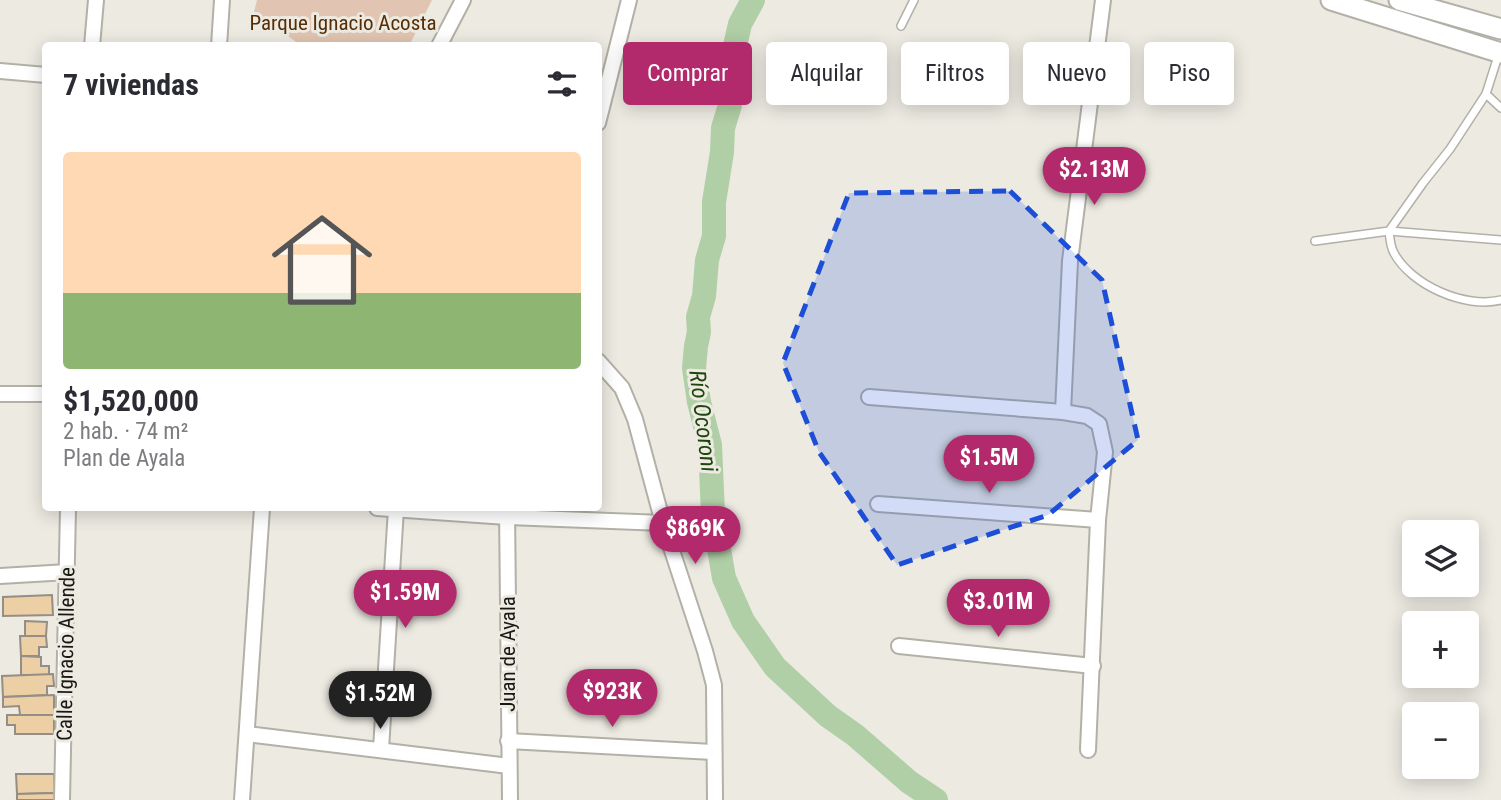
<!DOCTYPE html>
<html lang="es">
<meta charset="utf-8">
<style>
:root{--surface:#fff;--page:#f2f2f3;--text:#2b2b33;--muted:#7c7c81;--line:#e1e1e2;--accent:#b22a6c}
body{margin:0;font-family:"Roboto Condensed",sans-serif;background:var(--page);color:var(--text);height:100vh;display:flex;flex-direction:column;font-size:26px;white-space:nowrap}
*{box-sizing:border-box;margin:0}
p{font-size:23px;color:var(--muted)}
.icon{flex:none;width:38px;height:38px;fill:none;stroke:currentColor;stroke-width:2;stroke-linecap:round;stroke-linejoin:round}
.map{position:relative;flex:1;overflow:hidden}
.details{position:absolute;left:42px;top:42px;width:560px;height:469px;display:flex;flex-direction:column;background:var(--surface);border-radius:7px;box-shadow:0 4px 18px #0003}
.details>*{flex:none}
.top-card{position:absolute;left:623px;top:42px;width:665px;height:63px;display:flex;gap:14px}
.controls{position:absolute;left:1402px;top:520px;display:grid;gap:14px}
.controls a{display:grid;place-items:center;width:77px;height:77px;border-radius:7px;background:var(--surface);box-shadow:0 4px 18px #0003;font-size:35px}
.price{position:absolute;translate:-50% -60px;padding:0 16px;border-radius:24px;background:var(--accent);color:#fff;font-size:23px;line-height:46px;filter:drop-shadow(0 2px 4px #0008)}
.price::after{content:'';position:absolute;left:50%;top:42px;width:21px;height:16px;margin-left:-10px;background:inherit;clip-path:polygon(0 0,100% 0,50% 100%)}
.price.on{background:#222;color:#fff}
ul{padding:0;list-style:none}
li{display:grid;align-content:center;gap:14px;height:371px;padding:0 21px}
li+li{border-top:2px solid var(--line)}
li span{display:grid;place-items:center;height:217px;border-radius:7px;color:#555}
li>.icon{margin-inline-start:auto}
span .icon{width:126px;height:126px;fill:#fffc;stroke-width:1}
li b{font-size:30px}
h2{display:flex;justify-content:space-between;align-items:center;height:84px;padding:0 21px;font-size:30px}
.pill{padding:0 24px;border-radius:7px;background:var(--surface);box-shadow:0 4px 18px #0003;font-size:24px;line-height:63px}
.pill.on{background:var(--accent);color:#fff}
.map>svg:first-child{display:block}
</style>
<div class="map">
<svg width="1501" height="800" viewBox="0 0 1501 800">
<rect width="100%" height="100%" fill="#eceae1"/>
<!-- green -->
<path fill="#e1c5b2" d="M257,0H432L409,46L300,45L267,20L253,16Z"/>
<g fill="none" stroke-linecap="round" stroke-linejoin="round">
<!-- river -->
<path stroke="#b0cfa6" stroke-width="24" d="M753,0L740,24L732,59L729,82L730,105L723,128L722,152L714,202V236L707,260L704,296L698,317L699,332L696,346L694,368L699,402L710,445L713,514L724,578L743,621L775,667L828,716L855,735L909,782L936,800"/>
</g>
<!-- building -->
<g fill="#eccfa4" stroke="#948e87" stroke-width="2">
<path d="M52,595L53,615L3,616V597Z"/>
<path d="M25,621L47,622L46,636H25Z"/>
<path d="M20,636H46L47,647H39V656H21Z"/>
<path d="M21,656L41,657V666H49V675H21Z"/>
<path d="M53,674L54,686H47V695L3,697L2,676Z"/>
<path d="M54,695V715H20L19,706L3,707V697Z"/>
<path d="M7,715H54V734H15V725H7Z"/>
<path d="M16,774H54L55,793L17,794Z"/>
<path d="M55,793V800H17V794Z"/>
</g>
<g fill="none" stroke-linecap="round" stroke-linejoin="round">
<defs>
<g id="service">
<path d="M901,26L914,0"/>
<path d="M1486,94L1501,108"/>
<path d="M1501,240L1389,231C1390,238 1390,246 1394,253C1411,285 1465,309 1501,300"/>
<path d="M1315,241L1389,231L1423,183L1450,149L1486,94L1499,53"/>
</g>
<g id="minor">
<path d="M92,46L96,0"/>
<path d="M219,46L222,0"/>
<path d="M439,46L463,0"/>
<path d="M0,71L46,75"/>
<path d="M598,123L629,0"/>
<path d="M598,361L622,388L635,419L663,523L705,651L714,685L715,800"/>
<path d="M0,394H46"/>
<path d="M869,397L1063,412L1087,416L1099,424L1105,452L1098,520L1088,750"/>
<path d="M1063,412L1070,261L1103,0"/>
<path d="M878,504L1098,520"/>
<path d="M377,508L507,517L663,523"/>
<path d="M507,508L510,800"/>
<path d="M0,576L68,572"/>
<path d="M899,646L1093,666"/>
<path d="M247,734L509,766"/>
<path d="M508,741L713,752"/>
<path d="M381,749L396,509"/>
<path d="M62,800L68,508"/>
<path d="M242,800L262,508"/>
</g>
<g id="secondary">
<path d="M1331,0L1501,53"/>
<path d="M1399,0L1501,29"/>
</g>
</defs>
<!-- service casing -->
<use href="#service" stroke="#b2b0a7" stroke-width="10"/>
<!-- minor casing -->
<use href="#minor" stroke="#b2b0a7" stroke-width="18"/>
<!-- secondary casing -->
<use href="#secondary" stroke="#b2b0a7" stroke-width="23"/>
<!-- service -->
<use href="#service" stroke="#fff" stroke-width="7"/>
<!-- minor -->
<use href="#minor" stroke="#fff" stroke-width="14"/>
<!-- secondary -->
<use href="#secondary" stroke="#fff" stroke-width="19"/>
</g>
<!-- marked area -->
<path fill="#1d4ed8" fill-opacity="0.2" stroke="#1d4ed8" stroke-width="5" stroke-dasharray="14 9" stroke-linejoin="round" d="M1010,191L1102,280L1138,440L1048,515L897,565L819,452L783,363L849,193Z"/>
<g text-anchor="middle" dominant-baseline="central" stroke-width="6" stroke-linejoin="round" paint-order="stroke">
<!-- park labels -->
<g font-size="21" fill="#552d07" stroke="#eceae1">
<text x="343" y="23">Parque Ignacio Acosta</text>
</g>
<!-- street labels -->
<g font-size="21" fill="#181814" stroke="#eceae1">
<text transform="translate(66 654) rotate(-89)">Calle Ignacio Allende</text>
<text transform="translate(508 654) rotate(-90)">Juan de Ayala</text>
</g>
<!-- water labels -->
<g font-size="23" font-style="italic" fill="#1e450c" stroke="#eceae1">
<text transform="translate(703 421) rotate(83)">Río Ocoroni</text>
</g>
</g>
</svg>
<div class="controls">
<a><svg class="icon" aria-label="layers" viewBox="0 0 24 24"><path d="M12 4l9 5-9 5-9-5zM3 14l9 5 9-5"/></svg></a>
<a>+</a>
<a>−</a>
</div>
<b class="price" style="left:1094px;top:207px">$2.13M</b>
<b class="price" style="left:989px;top:495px">$1.5M</b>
<b class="price" style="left:695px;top:566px">$869K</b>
<b class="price" style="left:405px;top:630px">$1.59M</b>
<b class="price" style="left:998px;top:639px">$3.01M</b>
<b class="price" style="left:612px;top:729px">$923K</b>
<b class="price on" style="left:380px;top:731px">$1.52M</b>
<div class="top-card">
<a class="pill on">Comprar</a>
<a class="pill">Alquilar</a>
<a class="pill">Filtros</a>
<a class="pill">Nuevo</a>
<a class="pill">Piso</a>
</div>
<section class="details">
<h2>7 viviendas<svg class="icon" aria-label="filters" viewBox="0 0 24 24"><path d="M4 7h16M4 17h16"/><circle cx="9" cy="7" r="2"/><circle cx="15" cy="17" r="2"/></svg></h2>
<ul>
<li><span style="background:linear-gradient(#ffd9b3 65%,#8fb573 0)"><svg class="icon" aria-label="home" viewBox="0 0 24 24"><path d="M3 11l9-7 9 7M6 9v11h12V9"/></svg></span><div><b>$1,520,000</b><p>2 hab. · 74 m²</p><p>Plan de Ayala</p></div></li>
</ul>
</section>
</div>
